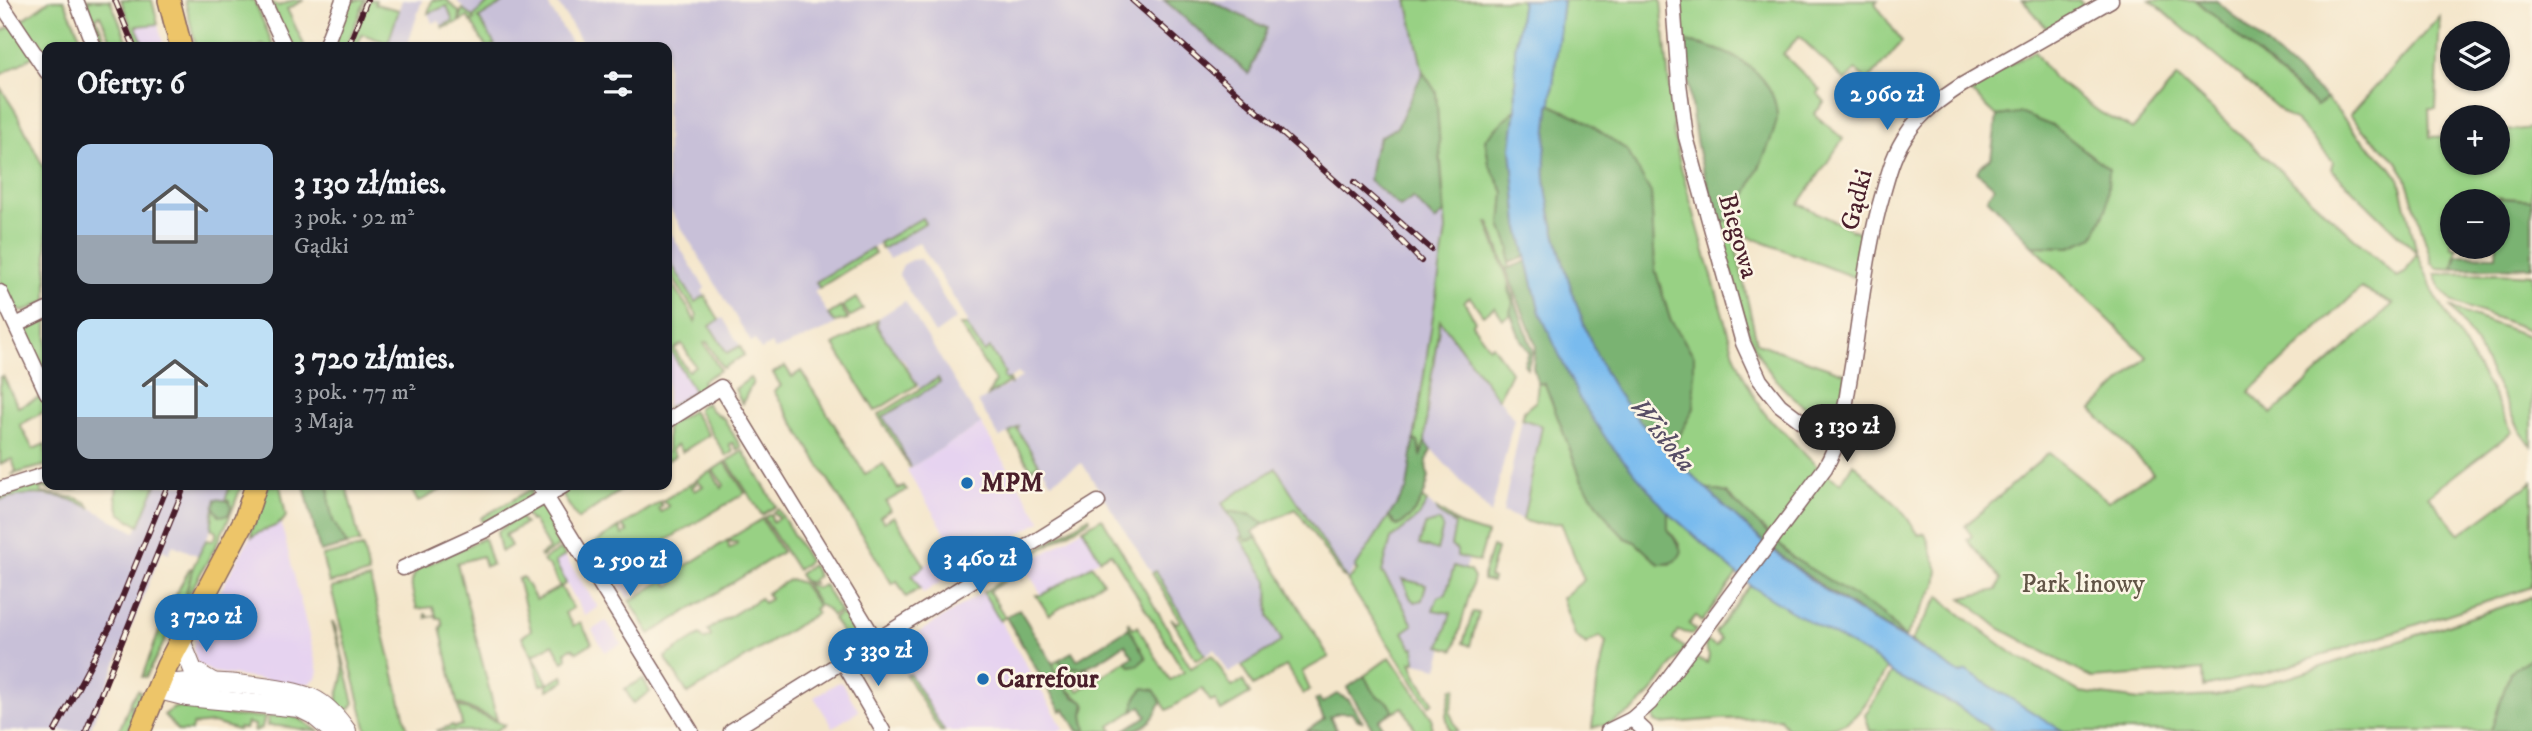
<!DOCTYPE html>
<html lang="pl">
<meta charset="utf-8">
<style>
:root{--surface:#171b24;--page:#242831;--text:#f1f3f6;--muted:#9ea1a6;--accent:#1f6fb2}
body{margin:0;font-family:"IM FELL DW Pica",serif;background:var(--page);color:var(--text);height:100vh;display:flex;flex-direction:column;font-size:26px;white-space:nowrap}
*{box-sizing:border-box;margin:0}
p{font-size:23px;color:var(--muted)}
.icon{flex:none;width:38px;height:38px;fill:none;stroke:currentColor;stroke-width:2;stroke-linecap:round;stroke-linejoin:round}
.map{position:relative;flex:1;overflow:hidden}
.panel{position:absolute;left:42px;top:42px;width:630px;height:448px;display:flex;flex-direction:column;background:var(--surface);border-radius:14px;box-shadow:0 2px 5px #0004}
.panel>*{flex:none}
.fabs{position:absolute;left:2440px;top:21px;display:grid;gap:14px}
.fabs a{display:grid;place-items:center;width:70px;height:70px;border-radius:50%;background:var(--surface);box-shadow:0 2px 5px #0004;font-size:35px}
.price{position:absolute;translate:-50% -60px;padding:0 16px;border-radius:24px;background:var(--accent);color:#fff;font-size:23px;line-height:46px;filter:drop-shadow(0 2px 4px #0008)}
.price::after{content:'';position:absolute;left:50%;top:42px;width:21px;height:16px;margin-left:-10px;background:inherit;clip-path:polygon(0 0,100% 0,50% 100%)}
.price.active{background:#222;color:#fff}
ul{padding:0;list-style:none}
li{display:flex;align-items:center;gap:21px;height:175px;padding:0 35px}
li span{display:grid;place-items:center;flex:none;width:196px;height:140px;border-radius:14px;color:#555}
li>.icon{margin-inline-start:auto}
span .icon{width:84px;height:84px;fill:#fffc;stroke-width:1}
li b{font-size:30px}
h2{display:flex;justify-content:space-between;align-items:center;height:84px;padding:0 35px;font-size:30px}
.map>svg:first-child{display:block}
</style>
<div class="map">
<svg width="2532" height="731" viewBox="0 0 2532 731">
<rect width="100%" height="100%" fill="#fcf5e5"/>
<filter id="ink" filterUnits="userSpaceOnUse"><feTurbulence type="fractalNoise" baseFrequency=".0143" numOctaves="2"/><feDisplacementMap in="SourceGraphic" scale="14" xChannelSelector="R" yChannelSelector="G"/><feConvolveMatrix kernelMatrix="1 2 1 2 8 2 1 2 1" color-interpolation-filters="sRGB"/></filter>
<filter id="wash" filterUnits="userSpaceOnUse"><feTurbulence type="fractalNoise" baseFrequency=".00686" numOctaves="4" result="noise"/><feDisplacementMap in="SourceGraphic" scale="28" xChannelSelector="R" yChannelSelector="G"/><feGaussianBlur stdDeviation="1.57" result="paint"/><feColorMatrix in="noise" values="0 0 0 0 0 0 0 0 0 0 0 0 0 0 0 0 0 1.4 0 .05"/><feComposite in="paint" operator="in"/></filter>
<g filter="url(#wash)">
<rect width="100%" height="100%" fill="#f4e6cb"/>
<!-- built -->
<g fill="#e6d3f0">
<path d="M158,24L164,47H145L135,25Z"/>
<path d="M667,345L695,391L667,408Z"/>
<path d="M981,424L1041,521L969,564L965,561L964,555L952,535L948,537L907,470Z"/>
<path d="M281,523L318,672L316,678L310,683L297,685L212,672L197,663L193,649L195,638L250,537Z"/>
<path d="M1083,529L1100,559L1042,595L1024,566Z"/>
<path d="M949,550L960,570L923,593L912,575Z"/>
<path d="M565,556L598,607L585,616L554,562Z"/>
<path d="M622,574L634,594L628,598L615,578Z"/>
<path d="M983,592L1064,729L1060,731H940L901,666L881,677L879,674L868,681L858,664L882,648H894Z"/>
<path d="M606,621L622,644L605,652L592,630Z"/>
<path d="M841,682L859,711L833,727L814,697L837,683Z"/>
</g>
<!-- industrial -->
<g fill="#c8c0d8">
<path d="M402,0H422L407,47H387Z"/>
<path d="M456,0H545L574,47H496L479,20L476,21Z"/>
<path d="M556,0H1407L1436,92L1446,230L1407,489L1348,578L1357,571L1421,498L1462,526L1476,530L1438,668L1399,659L1276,468L1222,503L1268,581L1269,616L1283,641L1229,673L1214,649L1205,655L1156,572L1152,573L1082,463L1051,482L1017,429L1019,427L1000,438L978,402L1022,377L1018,373L1006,380L989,348L984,352L966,325L968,321L919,242L889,259L882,249L925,223L922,218L816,282L819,288L814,291L831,319L837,323L825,330L775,350L771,344L761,350L755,340L751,342L667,204V47H585Z"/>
<path d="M447,6L453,21L442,26L439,21L432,23L428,13Z"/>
<path d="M667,227L705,288L702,291L705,296L695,302L667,257Z"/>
<path d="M921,259L956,319L935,334L899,275L903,265L911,260Z"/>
<path d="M905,301L981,424L910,468L878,415L920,389L904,361L888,344L877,326V319Z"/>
<path d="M723,318L740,346L727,353L710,325Z"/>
<path d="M1440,319L1514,419L1491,514L1424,441Z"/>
<path d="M1522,419L1543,425L1523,520L1503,512Z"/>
<path d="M156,485H230L225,501L216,499L211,528L199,556L173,545L169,553L162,550L89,731H0V500L29,495L68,498L82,503L135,532Z"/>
</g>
<!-- green -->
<g fill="#98d184" stroke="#717858" stroke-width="2" fill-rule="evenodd">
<path d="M50,0H64L85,47H47V65L21,21Z"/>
<path d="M87,0H110L130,47H114L100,15L96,18L109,47H102Z"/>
<path d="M121,0H152L158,24L136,26L145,47H139Z"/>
<path d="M185,0H254L274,47H265L263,45L257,47H196Z"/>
<path d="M294,0H304L287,9L305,47H293L290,45L271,3L279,6Z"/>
<path d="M350,0H365L346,47H333Z"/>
<path d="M368,0H376L375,4L399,10L388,43L362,34L357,47H350Z"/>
<path d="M432,0H447L459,12V22L443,28L442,26L453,21L447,6L428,13Z"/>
<path d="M491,0H508L479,18L495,45L486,47L472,23L475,19L471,22L468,17L461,21V12L463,9L473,17Z"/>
<path d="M1407,0H1522L1515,50L1516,109L1485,139L1489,164L1504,192L1501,225L1510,248L1509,268L1506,269L1489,222H1487L1510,286L1508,290L1513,302L1511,314L1503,319L1495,307L1483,315L1470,297L1464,301L1475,321L1472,324L1489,347L1492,345L1511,372L1498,399L1440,320L1428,400L1425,442L1421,455L1418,442L1414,440L1446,230L1436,92L1423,72Z"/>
<path d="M1563,0H1661L1674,135L1681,168L1734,353C1743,376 1754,401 1771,421C1776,426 1782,430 1788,436C1805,454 1818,471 1841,483L1853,463L1900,508L1919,535L1925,533L1938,570L1936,585L1905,638L1883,614L1793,558L1726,493L1705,488L1670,453L1694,408V356L1670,319L1655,269L1651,193L1582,119L1549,104L1551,102Z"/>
<path d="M1681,0H1878L1875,3L1902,42L1868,81L1856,70L1845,81L1799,36L1783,54L1820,90L1817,93L1825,102L1814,114L1843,139L1799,204L1866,236L1858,279L1732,230L1757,343L1847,374L1840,417C1805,420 1771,378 1756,350C1745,328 1740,302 1733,278C1724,246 1715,213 1705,180L1712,192L1720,222L1734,219L1762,161L1777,117L1706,45L1684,42Z"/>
<path d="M2023,0H2079L2087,9L2049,31Z"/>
<path d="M2150,0H2196L2316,106L2327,99L2358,135L2391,167L2399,178L2417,253L2434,293L2491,391L2512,432L2428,496L2460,534L2532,482V587L2277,670L2204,687L2203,670L2092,678L1999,628L1962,598L1997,590L2001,579L1967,540L1972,536L1965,526L2049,453L2108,501L2153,473L2092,410L2147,357L2033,246L2070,247L2020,113L1997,116L1966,88L2034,51L2053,78L2101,113L2133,129L2177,77L2397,277L2405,273L2417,253L2331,169L2333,161L2296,121L2287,116ZM2361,288L2393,304L2272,414L2249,392Z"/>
<path d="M2440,16L2436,109H2429L2430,137L2452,136V163H2497V132L2532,128V200L2459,194V201H2452V247H2457L2453,269L2437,268L2432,263L2405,175L2396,160L2362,129L2350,115Z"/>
<path d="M13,25L34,56L0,75V32Z"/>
<path d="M0,87L16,112L47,175V301L23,312L15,308L12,309L0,285Z"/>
<path d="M922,218L925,223L882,249L879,243Z"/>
<path d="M872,248L875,253L819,288L816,282Z"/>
<path d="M667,257L695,302L705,296L719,320L710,326L727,353L740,346L744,355L723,368L707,342L704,343L720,370L702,381L705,389L669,412L667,408L694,391L667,345V277L690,311L695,322L697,315L671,275H667ZM682,344L695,366L688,371L674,349Z"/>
<path d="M2498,273L2532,275V331L2453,302L2441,289L2435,274Z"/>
<path d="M856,298L863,309L850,317L843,306Z"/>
<path d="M2450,306L2458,311L2532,337V447L2521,432L2476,344Z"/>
<path d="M841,307L848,319L835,322L828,315Z"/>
<path d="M47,317V384L25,332L28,327Z"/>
<path d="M878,320L877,326C890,347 905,364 917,385L875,411L834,345Z"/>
<path d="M960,325H966L984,352L990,348L1005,373L1003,377L1006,380L1009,379L1011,385L1009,382L988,396L995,381Z"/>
<path d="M785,366L792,377L801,371L865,474L883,464L898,489L904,486L907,490L886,502L890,510L880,517L884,522L894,516L925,566L912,575L920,588L906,597L897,581L892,584L774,391L781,386L773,373Z"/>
<path d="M3,376L18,407L43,396L47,410L20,425L33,449L45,444L47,465L13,474L16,471L12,459L0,464V377Z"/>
<path d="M750,378L753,382L742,404L735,389Z"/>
<path d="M938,378L940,382L883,417L899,443L910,468L878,415Z"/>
<path d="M1538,383L1545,384L1582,481L1611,523L1625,538L1635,542L1659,564H1670L1680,545L1668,529V512L1737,574L1702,622L1696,616L1689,624L1696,630L1692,634L1678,631L1673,639L1685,648L1651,693L1634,710L1604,727L1602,725L1592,728L1597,685L1606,642L1600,636L1586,645L1575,635L1562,598L1584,580L1561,523L1535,524L1523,520L1542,426L1522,419L1524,411L1536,401Z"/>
<path d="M706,403L711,410L724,419L741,447L737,450L733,443L729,444L733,452L726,456L698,411V407Z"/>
<path d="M692,411L709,435L682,452L677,445L671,450L675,456L667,461V426Z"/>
<path d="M1020,426L1017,429L1039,464L1031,469L1009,433Z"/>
<path d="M743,451L776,506L762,515L727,461Z"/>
<path d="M725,462L745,493L612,573L593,544L620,527L622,535L628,532L622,526L660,502L662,506L658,509L661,512L669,506L662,501L695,481L696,484L692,487L695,491L703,486L696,480L711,471L722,488L724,485L713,470Z"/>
<path d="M1276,468L1346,578L1342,576L1296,509L1264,524L1251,515L1227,511L1222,503Z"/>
<path d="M47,483V485H82L75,490L40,488L42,493L76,498L86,502L91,508C64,494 30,490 0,500V496L5,494Z"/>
<path d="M117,485H156L139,526L120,513L116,497Z"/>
<path d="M230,485H241C229,527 205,565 184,603L193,567L206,540L212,541L216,536V531L211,528L214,507L219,515L229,513L231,507L225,501Z"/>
<path d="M268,485H280L286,516C280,529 262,528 252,537L251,531Z"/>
<path d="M329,485H346L360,542L347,545C344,537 338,533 335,525C329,513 328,498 329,485Z"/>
<path d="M423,485H450L418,502L412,491Z"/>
<path d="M574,485H629L578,519L561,493Z"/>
<path d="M533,488L530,498L483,523L481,518Z"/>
<path d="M1421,498L1427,502L1419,516L1391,539L1382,572L1399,598L1413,625L1403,632L1412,648L1415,647V662H1411L1418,679L1433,702L1429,706L1347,581L1357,571L1355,568L1389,516L1395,525L1419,504Z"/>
<path d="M537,506L545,509L552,520L550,528L559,546L541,557L540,555L549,549L533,520L530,521L525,513Z"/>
<path d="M778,509L809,561L797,570L764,518L771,514L772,522L779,518L773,512Z"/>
<path d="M1437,509L1462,526L1487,534L1479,562L1457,556V550L1451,546L1455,524L1439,514Z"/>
<path d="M519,516L525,524L505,535L511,546L501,552L497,532Z"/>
<path d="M1089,517L1090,520L1024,560L1027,556Z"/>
<path d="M1102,518L1191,668L1212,655L1232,687L1243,681L1250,694L1221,711L1215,700L1211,702L1202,689L1167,710L1154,690L1136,697L1133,711L1110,726L1113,731H1086L1083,715L1086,706C1074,692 1056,685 1053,664L1058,660L1073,668H1087L1071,678L1078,691L1126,661L1130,666L1146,658L1129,628L1128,621L1133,628L1137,626L1170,680L1184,672L1111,553L1100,559L1083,529Z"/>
<path d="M762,519L782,552L650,634L630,601L667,578L669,581L666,583L669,586L675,582L669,576L728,540L729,549L736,545L737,542H731L729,539Z"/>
<path d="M1439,521L1443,527L1437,550L1419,545L1425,525Z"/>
<path d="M1243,536L1246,541L1257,538L1329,657L1302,672L1310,690L1303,694L1286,666L1253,686L1242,666L1282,641L1269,616L1268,581L1240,538Z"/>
<path d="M484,538L492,565L485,566L482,556L457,563L497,720L457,703L440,627L443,626L441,618H437L436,615L426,618L425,613L428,617L436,615L433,607L417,609C413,593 406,580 420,568Z"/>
<path d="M363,547L369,574L329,583L322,556Z"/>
<path d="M1492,547L1497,549L1489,577L1493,579L1492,582L1483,580V575Z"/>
<path d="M561,549L565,556L555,562L566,583L561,587L573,608L565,613L573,626L580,622L592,643L577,652L572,648L566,651L567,658L563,662L553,644L533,655L548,684L563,676L565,681L548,690L547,684L541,685L532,655L522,637L531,630L518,579L523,577L536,600L560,587L549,565H546L543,560Z"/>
<path d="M812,565L818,576L812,580L814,583L803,581L799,574Z"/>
<path d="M1092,565L1103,582L1049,615L1036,595H1042Z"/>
<path d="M1454,566L1470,571L1474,578L1454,650L1440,646L1451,613L1433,610L1438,597L1446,594Z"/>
<path d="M190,568H192C185,608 164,641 146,677H142L166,613Z"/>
<path d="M1019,570L1021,578L1017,574L989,591L1005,617L1000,621L983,592Z"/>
<path d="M1156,571L1205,655L1196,660L1171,618L1176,623L1180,621L1152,573Z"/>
<path d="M370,579L371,582L408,731H367L331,588Z"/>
<path d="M790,579L802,583L818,606L814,609L817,613L688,694L665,657L700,635L704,640L711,636L708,630L760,598L764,603L770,599L767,593Z"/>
<path d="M1402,579L1426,585L1422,600L1415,602L1411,599Z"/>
<path d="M805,583L817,588L824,585L840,611L832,616L827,609L818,604Z"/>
<path d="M1750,585L1877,660L1887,669C1853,724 1854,731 1787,729L1780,718L1721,719L1660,724L1655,722L1653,714L1696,657L1707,663L1709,656L1705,646L1708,641L1716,646L1721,639L1715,633Z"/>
<path d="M1940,596L1951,607L2012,653L2080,692L2140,700L2215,696L2291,677L2532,597V657L2510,672L2491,731H2063L1966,672L1960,675L1911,641Z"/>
<path d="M1473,612L1479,613L1470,646L1463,643Z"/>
<path d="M841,613L850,627L858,623L862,630L846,639L833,619Z"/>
<path d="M332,622H334L354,703L344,716C330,697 343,692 343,673C344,657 336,638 332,622Z"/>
<path d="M1390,657L1432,718L1431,731H1416L1403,707L1393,712C1390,701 1379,700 1373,692C1369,687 1368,681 1364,676Z"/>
<path d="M1892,673L1958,706L1993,731H1870L1865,715Z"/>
<path d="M910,674L944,731H940L906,675Z"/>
<path d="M643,679L650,692L633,703L625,689Z"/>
<path d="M1452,688H1456L1450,713L1458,731H1450L1446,715Z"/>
<path d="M138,690L141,693L136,705H131L133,713L128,731H119L131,700Z"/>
<path d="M185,706L232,716L265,717L262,728L254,731L255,725L247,723L245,729L239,728L238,730L213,723L193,725L191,731H178L164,715L174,708Z"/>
<path d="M458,706L505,725L495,731H436L453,725L454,727L462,725Z"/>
<path d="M287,715L300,719L318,731C300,731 285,724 267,726L268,717Z"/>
</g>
<!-- forest -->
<g fill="#7ab372" stroke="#62694e" stroke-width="2">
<path d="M1164,0H1209L1267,28L1249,74Z"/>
<path d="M2196,0H2216L2327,99L2317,106Z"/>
<path d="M1684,42C1724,47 1774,69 1777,115C1778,134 1744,199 1734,219L1720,222C1714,199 1704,178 1699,155C1691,118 1688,80 1684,42Z"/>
<path d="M1423,72L1436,92L1444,213L1435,221L1413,198L1400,207L1369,180L1373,154L1380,137L1397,127Z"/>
<path d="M1549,104L1582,119L1627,150L1651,193L1655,269L1670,319L1694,356V408L1670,453C1653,435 1634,417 1620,397C1586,349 1552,237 1545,179C1543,155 1548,128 1549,104Z"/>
<path d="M1516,109L1511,149L1518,224L1526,257L1509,263L1510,248L1501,225L1504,192L1489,164L1485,139Z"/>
<path d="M2020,113L2055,127L2109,169L2107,207L2094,237L2070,247L2033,246L1987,198L1994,187L1977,172L1980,166L1991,158L1997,116Z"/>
<path d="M2499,198L2532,200V267L2453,269L2457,255L2496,256Z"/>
<path d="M1527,261L1540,313L1668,512V529L1682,551C1678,562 1670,564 1659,564L1635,542L1625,538L1611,523L1582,481L1545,384L1538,383L1533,367L1536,345L1506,269Z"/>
<path d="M1510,286L1533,351L1527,368L1524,364L1529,352L1521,340L1510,312L1513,302L1508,290Z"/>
<path d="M1414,440L1418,442L1421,455L1425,442L1431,450C1427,458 1424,468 1429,476C1426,495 1415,518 1397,526L1389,516L1407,489Z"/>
<path d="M304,485H329V503L333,521L347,545L320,552Z"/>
<path d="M1705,488L1726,493L1793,558L1883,614L1905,638C1832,597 1765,548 1705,488Z"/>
<path d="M216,499L229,501L231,507L228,515L219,516L214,507Z"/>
<path d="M1227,511L1251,515L1264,524L1253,532L1257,538L1246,541Z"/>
<path d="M1019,609L1053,664L1058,678L1074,697L1085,703L1083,715L1086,731H1078L1065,709L1061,711L1006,617Z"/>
<path d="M1129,628L1146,658L1138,665L1130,666L1126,661L1133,657L1125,644C1105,656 1081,680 1058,660L1072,652L1077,660Z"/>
<path d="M2532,657V731H2491L2510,672Z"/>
<path d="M1364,676C1368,681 1369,687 1373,692C1380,701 1390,698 1393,712L1379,720L1382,726L1374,731L1347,688Z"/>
<path d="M1144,688L1154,690L1161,701C1155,720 1145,731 1123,731L1147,716L1141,706L1133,711L1136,697Z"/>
<path d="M1337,694L1349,700L1362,721L1358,720L1352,713H1338L1330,717L1337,731H1306L1324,719L1315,700L1319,698L1322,703Z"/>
</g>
<!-- water -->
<path fill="#79bbee" stroke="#626d8c" stroke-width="2" d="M1522,0H1563L1551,102L1549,104C1548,128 1543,154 1545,178C1550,233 1588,354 1621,398C1639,423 1663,446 1685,468C1728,511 1771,552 1821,587C1866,619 1915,643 1960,674L1966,671L2063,731H1993L1958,706L1894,675L1877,660L1789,610L1750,585L1729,567L1666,510L1609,443L1579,398L1540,313L1518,224L1511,148L1516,109L1515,49Z"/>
</g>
<g filter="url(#ink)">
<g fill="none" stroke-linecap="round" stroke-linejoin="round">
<defs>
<g id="minor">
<path d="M76,0L94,47"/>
<path d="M263,0L285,47"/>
<path d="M1673,0L1679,83L1686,137L1743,343L1760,380L1780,405L1809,427L1839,441"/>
<path d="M0,2L47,72"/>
<path d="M325,47L343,0"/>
<path d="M0,292L47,393"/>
<path d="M16,325L47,310"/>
<path d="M667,421L721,387L876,641"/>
<path d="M539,485L691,731"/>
<path d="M0,489L47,474"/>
<path d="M403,568L486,530L565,485"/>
<path d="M843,662L883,731"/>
<path d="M1632,719L1645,731"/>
<path d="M731,731L1098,502"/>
<path d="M1608,731L1632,719L1650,703L1825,468C1843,436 1844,412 1850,377C1861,315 1865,253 1883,193C1889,172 1894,152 1907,134C1920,113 1942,98 1962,85L2111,0"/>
</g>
<g id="tertiary">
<path d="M181,640L193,670L213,682"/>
<path d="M156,690C163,687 169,684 177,683C206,680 286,686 312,698C327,705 338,718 347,731"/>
<path d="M159,690L187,697L299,708L313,715L332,731"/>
</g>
<g id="primary">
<path d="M169,0L181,47"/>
<path d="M140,731L167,666L245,519L256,485"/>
</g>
</defs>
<!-- minor casing -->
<use href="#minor" stroke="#866563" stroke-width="17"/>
<!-- tertiary casing -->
<use href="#tertiary" stroke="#866563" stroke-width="20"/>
<!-- primary casing -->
<use href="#primary" stroke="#866563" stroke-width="24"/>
<!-- minor -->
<use href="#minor" stroke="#fff" stroke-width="14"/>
<!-- tertiary -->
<use href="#tertiary" stroke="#fff" stroke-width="18"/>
<!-- primary -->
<use href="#primary" stroke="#edc569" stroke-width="21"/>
<defs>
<g id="rail">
<path d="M115,0L134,47"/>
<path d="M1132,0L1390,229L1421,261"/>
<path d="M348,47L367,0"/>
<path d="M1354,182L1431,249"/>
<path d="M55,731L110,627L168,485"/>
<path d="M86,731L185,485"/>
</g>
</defs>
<!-- rail casing -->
<use href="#rail" stroke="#4a1f2b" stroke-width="6"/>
<!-- rail -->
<use href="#rail" stroke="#fcf5e5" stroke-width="3.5" stroke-dasharray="10" stroke-linecap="butt"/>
</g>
</g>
<!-- markers -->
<g fill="#1f6fb2" stroke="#fcf5e5" stroke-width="2.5">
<circle cx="967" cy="483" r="7"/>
<circle cx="983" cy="679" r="7"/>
</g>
<g text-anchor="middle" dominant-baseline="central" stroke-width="5" stroke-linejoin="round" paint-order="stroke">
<!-- street labels -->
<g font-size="26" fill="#4a1f2b" stroke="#fcf5e5">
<text transform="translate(1857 200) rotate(-76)">Gądki</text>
<text transform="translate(1738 236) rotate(74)">Biegowa</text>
</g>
<!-- poi labels -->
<g font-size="26" font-weight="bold" fill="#4a1f2b" stroke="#fcf5e5" text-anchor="start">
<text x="981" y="483">MPM</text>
<text x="997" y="679">Carrefour</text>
</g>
<!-- park labels -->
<g font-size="26" fill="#615446" stroke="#fcf5e5">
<text x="2083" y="584">Park linowy</text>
</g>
<!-- water labels -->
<g font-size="28" font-style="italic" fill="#584e66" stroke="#fcf5e5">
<text transform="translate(1663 435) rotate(51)">Wisłoka</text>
</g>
</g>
</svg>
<div class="fabs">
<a><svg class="icon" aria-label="layers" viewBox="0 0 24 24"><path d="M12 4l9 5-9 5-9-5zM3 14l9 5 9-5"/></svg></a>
<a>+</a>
<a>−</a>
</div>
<b class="price" style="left:1887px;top:132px">2 960 zł</b>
<b class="price active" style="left:1847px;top:464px">3 130 zł</b>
<b class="price" style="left:980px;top:596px">3 460 zł</b>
<b class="price" style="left:630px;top:598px">2 590 zł</b>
<b class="price" style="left:206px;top:654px">3 720 zł</b>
<b class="price" style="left:878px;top:688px">5 330 zł</b>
<section class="panel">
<h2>Oferty: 6<svg class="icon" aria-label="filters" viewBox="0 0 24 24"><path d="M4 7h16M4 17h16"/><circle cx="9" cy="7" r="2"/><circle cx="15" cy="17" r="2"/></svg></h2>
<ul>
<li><span style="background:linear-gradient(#a9c7e8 65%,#9aa5b1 0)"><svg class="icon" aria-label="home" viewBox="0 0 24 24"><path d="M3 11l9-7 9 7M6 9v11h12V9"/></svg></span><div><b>3 130 zł/mies.</b><p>3 pok. · 92 m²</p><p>Gądki</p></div></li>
<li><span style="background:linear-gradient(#bfe0f5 70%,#9aa5b1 0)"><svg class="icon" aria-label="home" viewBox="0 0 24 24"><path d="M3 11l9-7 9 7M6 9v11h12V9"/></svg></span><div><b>3 720 zł/mies.</b><p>3 pok. · 77 m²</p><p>3 Maja</p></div></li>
</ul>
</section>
</div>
